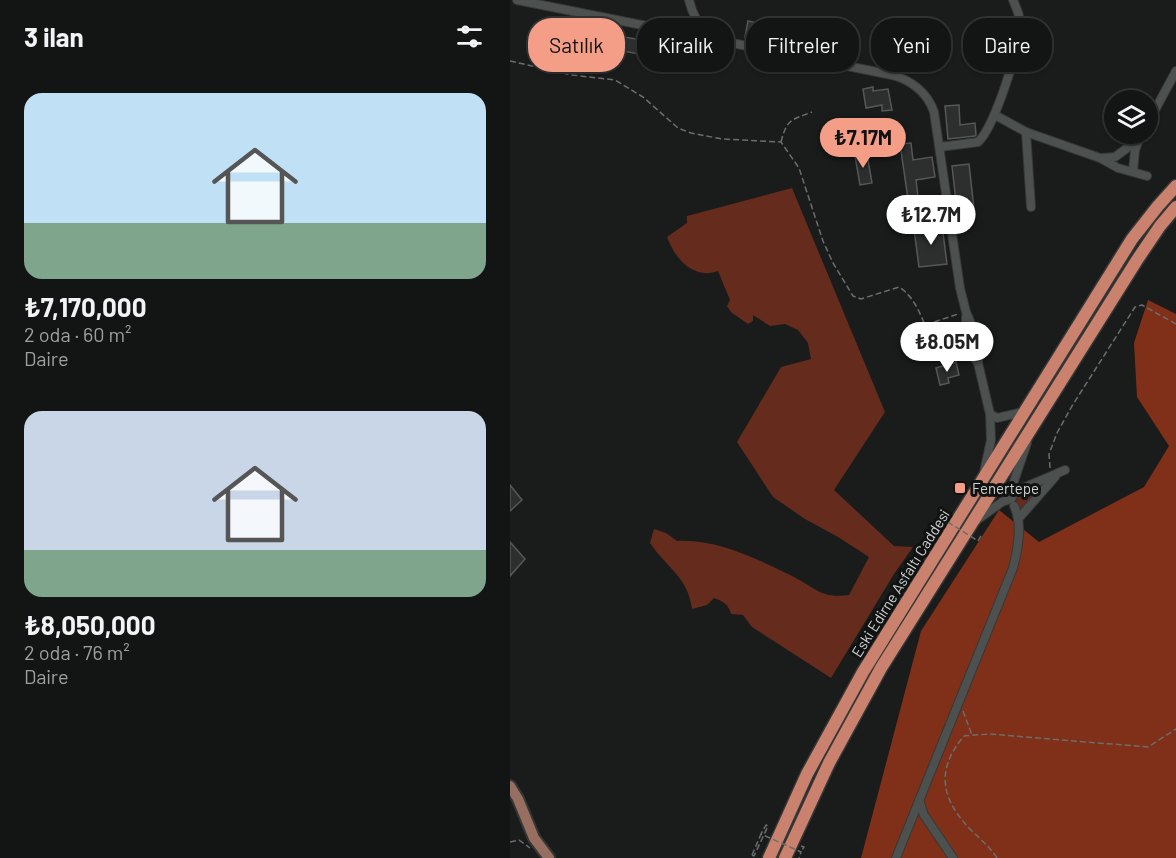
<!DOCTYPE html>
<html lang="tr">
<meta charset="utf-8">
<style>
:root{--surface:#131514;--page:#202222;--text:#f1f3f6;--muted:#9d9fa0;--line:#323434;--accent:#f49e87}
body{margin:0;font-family:Barlow,sans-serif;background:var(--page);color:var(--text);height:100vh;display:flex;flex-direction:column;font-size:22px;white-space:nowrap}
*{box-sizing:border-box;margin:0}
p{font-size:20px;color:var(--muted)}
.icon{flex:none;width:33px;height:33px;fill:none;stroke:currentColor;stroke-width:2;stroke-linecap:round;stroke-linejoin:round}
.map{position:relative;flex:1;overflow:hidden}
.side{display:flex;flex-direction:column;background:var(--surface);width:510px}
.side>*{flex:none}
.top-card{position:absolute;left:18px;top:18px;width:558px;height:54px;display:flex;gap:12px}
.tools{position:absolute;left:594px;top:90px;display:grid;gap:12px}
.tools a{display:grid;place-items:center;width:54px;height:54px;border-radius:50%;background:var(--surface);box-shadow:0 2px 4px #0004,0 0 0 2px var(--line);font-size:30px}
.price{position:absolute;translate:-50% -51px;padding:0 14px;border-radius:21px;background:#fff;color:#222;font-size:20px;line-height:39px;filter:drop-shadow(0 2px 3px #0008)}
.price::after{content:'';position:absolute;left:50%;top:36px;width:18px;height:14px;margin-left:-9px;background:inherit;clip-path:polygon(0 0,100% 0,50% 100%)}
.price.active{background:var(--accent);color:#111}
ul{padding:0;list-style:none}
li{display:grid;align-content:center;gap:12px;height:318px;padding:0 24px}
li span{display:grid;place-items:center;height:186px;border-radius:18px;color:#555}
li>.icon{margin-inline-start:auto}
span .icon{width:108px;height:108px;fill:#fffc;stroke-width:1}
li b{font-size:26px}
h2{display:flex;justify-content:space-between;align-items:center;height:72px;padding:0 24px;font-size:26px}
.chip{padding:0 21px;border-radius:24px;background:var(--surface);box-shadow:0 2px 4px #0004,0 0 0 2px var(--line);font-size:21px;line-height:54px}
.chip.active{background:var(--accent);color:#111}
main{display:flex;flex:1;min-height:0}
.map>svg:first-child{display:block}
</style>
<main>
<section class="side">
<h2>3 ilan<svg class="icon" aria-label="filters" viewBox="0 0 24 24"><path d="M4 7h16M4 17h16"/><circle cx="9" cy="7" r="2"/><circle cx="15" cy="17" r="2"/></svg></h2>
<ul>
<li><span style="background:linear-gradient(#bfe0f5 70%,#7fa58c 0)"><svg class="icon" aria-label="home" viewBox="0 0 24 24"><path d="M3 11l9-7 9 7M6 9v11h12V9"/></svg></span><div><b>₺7,170,000</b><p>2 oda · 60 m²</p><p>Daire</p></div></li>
<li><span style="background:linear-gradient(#c9d6e8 75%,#7fa58c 0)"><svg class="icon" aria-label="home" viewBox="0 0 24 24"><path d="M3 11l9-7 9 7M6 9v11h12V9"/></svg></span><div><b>₺8,050,000</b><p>2 oda · 76 m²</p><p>Daire</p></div></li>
</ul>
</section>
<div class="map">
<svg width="666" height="858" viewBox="0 0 666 858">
<rect width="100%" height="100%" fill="#191c1a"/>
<!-- green -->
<g fill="#652b1c">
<path d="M282,188L375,412L324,490L384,546L403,547L384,574L321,678L242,627L233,615L221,614C219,605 213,601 204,598L197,605L182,609C178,577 156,567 140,543L144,529L156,533L167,541C207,539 245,558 280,575C306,587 309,599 339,595L359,557L328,537L295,519L263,497L227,442L271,367L301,359L298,343L288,330L275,324L260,326L243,315V321L238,324L221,312L217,306L220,300L208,271C204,272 198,274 194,273C175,271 163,253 157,237L177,223V216Z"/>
<path d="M540,479L510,512L506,501L507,494Z"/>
</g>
<!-- forest -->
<path fill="#802f19" d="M638,300L666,314V858H351L411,631L489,510L529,542L634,487L659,446L627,397L624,343Z"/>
<!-- building -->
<g fill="#2c2f2d" stroke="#555857" stroke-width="1.5">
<path d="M238,21L282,30L279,46L235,37Z"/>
<path d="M92,33L132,40L129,54L90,47Z"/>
<path d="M363,87V91L378,89L382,110L372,111V105L356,108L353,89Z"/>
<path d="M449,105L450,125L465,123L466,135L465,136L438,139L435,106Z"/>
<path d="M383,122L385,133L368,135L370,148L360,150L358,137L340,139L342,154L336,155L330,130Z"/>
<path d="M401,143L403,160L422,157L425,177L406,180L408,197L398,199L390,144Z"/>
<path d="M357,154L362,183L350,185L345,156Z"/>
<path d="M459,164L464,209L447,211L442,166Z"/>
<path d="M395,210L404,214L397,233L387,229Z"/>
<path d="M432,225L437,264L409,267L404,229Z"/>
<path d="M446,362L449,375L438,378L439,383L430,385L426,368Z"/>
<path d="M0,485L12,500L0,511Z"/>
<path d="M0,542L15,559L0,576Z"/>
</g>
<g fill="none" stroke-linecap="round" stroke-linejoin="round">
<defs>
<g id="minor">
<path d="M7,0L382,75C401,80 418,93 424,112L450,288L456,312L470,344L468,363L480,414L481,440L474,472"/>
<path d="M179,0L182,10L195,38"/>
<path d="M485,115L516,132L590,158L608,168L637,176"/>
<path d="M638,123L666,71"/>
<path d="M516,132L521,207"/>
<path d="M430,147L468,142C484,129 511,44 510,23C510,15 506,7 503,0"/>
<path d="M592,158L605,157L628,140"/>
<path d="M623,171L625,150L631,134"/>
<path d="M456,317V348L468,363"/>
<path d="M480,414L487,418L513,412"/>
<path d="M502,494L504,481L517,443"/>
<path d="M509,518L545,477"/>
<path d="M467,520L492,502L501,499L506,491L555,470"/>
<path d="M409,800L414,815L443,858"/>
<path d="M386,858L503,568C508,549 513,524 504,506"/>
</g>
<path id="major" d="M0,786L8,799L24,838L39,858"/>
<g id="highway">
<path d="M259,858L297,774L353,672L622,239L648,206L666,186"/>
<path d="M275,858L319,763L371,668L627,260L650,226L666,207"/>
</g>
</defs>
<!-- minor casing -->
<use href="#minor" stroke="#363837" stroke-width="10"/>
<!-- major casing -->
<use href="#major" stroke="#363837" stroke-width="14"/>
<!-- highway casing -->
<use href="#highway" stroke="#363837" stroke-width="15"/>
<!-- path -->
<g stroke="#6b6e6c" stroke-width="1.5" stroke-dasharray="6 3" stroke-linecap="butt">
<path d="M0,61L62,75L105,80L133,97L168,128L181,133L212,139L271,142L289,168L313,241L323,263L343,296L351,299L389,287C403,296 409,311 415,325L448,314"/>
<path d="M271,142C277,118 282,120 302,112"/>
<path d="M540,468L539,454L547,433L562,406L625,307L632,305L666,324"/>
<path d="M430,517L434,510"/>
<path d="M468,541L472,534"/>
<path d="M453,711L462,735"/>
<path d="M0,842L9,840L20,848"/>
<path d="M291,846L294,847L291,852"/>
<path d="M242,855L244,856L258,826L256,825L251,834"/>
<path d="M487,858C480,847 471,840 462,831C431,800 425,770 454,736L479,734L638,747L666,729"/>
</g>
<!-- minor -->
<use href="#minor" stroke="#4c504e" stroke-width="8"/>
<!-- major -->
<use href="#major" stroke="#986e61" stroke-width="10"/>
<!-- highway -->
<use href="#highway" stroke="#ca826e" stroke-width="12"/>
<!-- path-bridge -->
<g stroke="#6b6e6c" stroke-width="1.5" stroke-dasharray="6 3" stroke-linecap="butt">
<path d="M430,517L468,541"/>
<path d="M242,855L251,834L291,852L289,858"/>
</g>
</g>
<!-- markers -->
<rect fill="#f49e87" stroke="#101311" stroke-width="2" x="444" y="482" width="12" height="12" rx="3"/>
<g text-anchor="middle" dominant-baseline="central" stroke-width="6" stroke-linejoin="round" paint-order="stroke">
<!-- poi labels -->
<g font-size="15" fill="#d0d2d1" stroke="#101311" text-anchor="start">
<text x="462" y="488">Fenertepe</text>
</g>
<!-- street labels -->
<g font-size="15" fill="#d0d2d1" stroke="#101311">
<text transform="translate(390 583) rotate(-58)">Eski Edirne Asfaltı Caddesi</text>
</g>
</g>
</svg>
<div class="tools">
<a><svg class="icon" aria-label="layers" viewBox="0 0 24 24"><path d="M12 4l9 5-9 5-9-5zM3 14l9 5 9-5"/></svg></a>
</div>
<b class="price active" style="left:353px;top:169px">₺7.17M</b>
<b class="price" style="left:421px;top:246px">₺12.7M</b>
<b class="price" style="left:437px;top:373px">₺8.05M</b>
<div class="top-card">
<a class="chip active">Satılık</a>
<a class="chip">Kiralık</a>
<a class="chip">Filtreler</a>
<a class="chip">Yeni</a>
<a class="chip">Daire</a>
</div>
</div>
</main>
